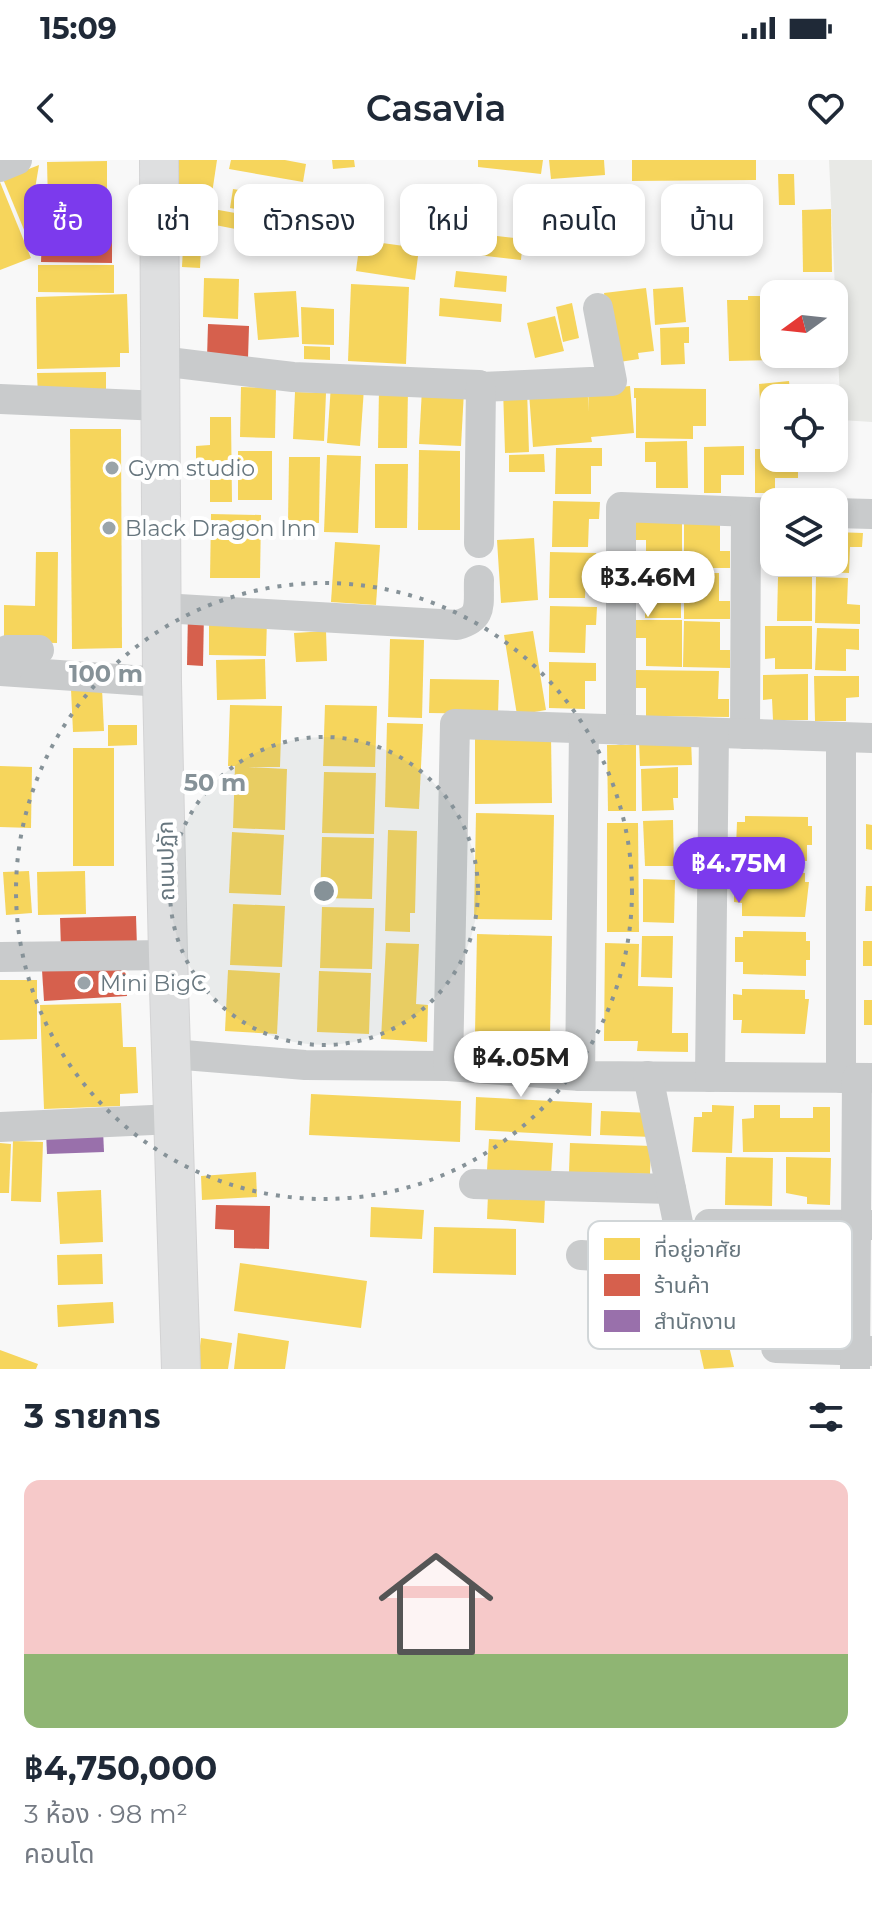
<!DOCTYPE html>
<html lang="th">
<meta charset="utf-8">
<style>
:root{--surface:#fff;--page:#f2f2f3;--text:#1f2937;--muted:#747a83;--accent:#7c3aed}
body{margin:0;font-family:Montserrat,"Noto Sans Thai",sans-serif;background:var(--page);color:var(--text);height:100vh;display:flex;flex-direction:column;font-size:30px;white-space:nowrap}
*{box-sizing:border-box;margin:0}
p{font-size:26px;color:var(--muted)}
.icon{flex:none;width:44px;height:44px;fill:none;stroke:currentColor;stroke-width:2;stroke-linecap:round;stroke-linejoin:round}
.map{position:relative;height:1209px;overflow:hidden}
.drawer{display:flex;flex-direction:column;background:var(--surface);flex:1}
.drawer>*{flex:none}
.top-card{position:absolute;left:24px;top:24px;width:824px;height:72px;display:flex;gap:16px}
.needle{width:52px;rotate:255deg}
.controls{position:absolute;left:760px;top:120px;display:grid;gap:16px}
.controls a{display:grid;place-items:center;width:88px;height:88px;border-radius:16px;background:var(--surface);box-shadow:0 4px 12px #0003;font-size:40px}
.price{position:absolute;translate:-50% -68px;padding:0 18px;border-radius:28px;background:#fff;color:#222;font-size:26px;line-height:52px;filter:drop-shadow(0 2px 4px #0008)}
.price::after{content:'';position:absolute;left:50%;top:48px;width:24px;height:18px;margin-left:-12px;background:inherit;clip-path:polygon(0 0,100% 0,50% 100%)}
.price.on{background:var(--accent);color:#fff}
ul{padding:0;list-style:none}
li{display:grid;align-content:center;gap:16px;height:424px;padding:0 24px}
li span{display:grid;place-items:center;height:248px;border-radius:16px;color:#555}
li>.icon{margin-inline-start:auto}
span .icon{width:144px;height:144px;fill:#fffc;stroke-width:1}
li b{font-size:34px}
h2{display:flex;justify-content:space-between;align-items:center;height:96px;padding:0 24px;font-size:34px}
.chip{padding:0 28px;border-radius:16px;background:var(--surface);box-shadow:0 4px 12px #0003;font-size:28px;line-height:72px}
.chip.on{background:var(--accent);color:#fff}
.status{display:flex;justify-content:space-between;align-items:center;height:56px;padding:0 40px;background:var(--surface);direction:ltr}
.status svg{height:22px;fill:currentColor}
header{display:flex;justify-content:space-between;align-items:center;height:104px;padding:0 24px;background:var(--surface);font-size:36px;font-weight:600}
.map>svg:first-child{display:block}
</style>
<div class="status"><b>15:09</b><svg viewBox="0 0 49 12"><path d="M0 12V9h3v3zM5 12V6h3v6zM10 12V3h3v9zM15 12V0h3v12zM26 1h20v11H26zM47 4h2v5h-2z"/></svg></div>
<header><svg class="icon" aria-label="back" viewBox="0 0 24 24"><path d="M15 5l-7 7 7 7"/></svg>Casavia<svg class="icon" aria-label="heart" viewBox="0 0 24 24"><path d="M12 20l-8-8c-3-5 5-10 8-4 3-6 11-1 8 4z"/></svg></header>
<div class="map">
<svg width="872" height="1209" viewBox="0 0 872 1209">
<rect width="100%" height="100%" fill="#f8f8f8"/>
<!-- green -->
<path fill="#e8e9e6" d="M829,0H872V262L841,260Z"/>
<!-- homes -->
<g fill="#f6d55c">
<path d="M177,0H217L210,47L180,46Z"/>
<path d="M231,0H285L306,4L303,22L229,9Z"/>
<path d="M332,0H354L355,7L333,9Z"/>
<path d="M478,0H543L541,14L478,7Z"/>
<path d="M549,0H604L605,15L551,19Z"/>
<path d="M632,0H756V20L632,21Z"/>
<path d="M107,1V42L48,43L47,2Z"/>
<path d="M39,5L27,77L3,19Z"/>
<path d="M778,14H794L795,45H779Z"/>
<path d="M0,22L31,98L0,110Z"/>
<path d="M233,29L306,41L303,61L230,48Z"/>
<path d="M49,45L109,47V75L48,73Z"/>
<path d="M185,48L203,49L200,108L182,107Z"/>
<path d="M213,49L269,59L266,75L210,64Z"/>
<path d="M831,49L832,112H803L802,50Z"/>
<path d="M453,71L523,79L521,100L451,92Z"/>
<path d="M360,80L419,88L415,120L356,111Z"/>
<path d="M38,105H114V133L38,132Z"/>
<path d="M456,111L507,116L506,132L454,127Z"/>
<path d="M204,118L239,119L238,159L203,157Z"/>
<path d="M792,121H816V134H791Z"/>
<path d="M351,124L409,127L406,204L348,201Z"/>
<path d="M683,127L686,162L655,165L653,129Z"/>
<path d="M646,128L654,191L638,193L639,199L613,203L604,133Z"/>
<path d="M296,131L299,177L258,180L254,133Z"/>
<path d="M127,134L129,193H120V207L37,209L36,137Z"/>
<path d="M748,136H769V200L729,201L727,140H748Z"/>
<path d="M440,138L502,144L501,162L439,156Z"/>
<path d="M572,143L579,178L563,182L556,147Z"/>
<path d="M301,147L334,149V185L302,184Z"/>
<path d="M555,156L564,191L535,198L527,163Z"/>
<path d="M689,167V183H684L685,204L661,205L660,168Z"/>
<path d="M304,186L330,187V200L304,199Z"/>
<rect x="772" y="194" width="43" height="5"/>
<path d="M106,212V229L38,236L37,213Z"/>
<path d="M789,221L791,238H774V258L761,259L759,224Z"/>
<path d="M331,225L364,228L360,286L327,283Z"/>
<path d="M587,225L589,252L588,230L630,226L634,273L591,277L592,282L533,287L529,233Z"/>
<path d="M241,227L276,228L275,278L240,277Z"/>
<path d="M379,228H408L407,288H378Z"/>
<path d="M634,228L706,229V266H693V279L636,278V238H634Z"/>
<path d="M422,229L464,231L461,286L419,284Z"/>
<path d="M503,229H527L529,292L505,293Z"/>
<path d="M295,232L326,233L324,281L293,279Z"/>
<path d="M210,257H231L232,342H210V305H196V286L210,285Z"/>
<path d="M70,269H121L122,488L72,489Z"/>
<path d="M687,281L688,328H656V302H645V282Z"/>
<path d="M744,286V315H721V333H704V287Z"/>
<path d="M556,288H602V306H591V334H555Z"/>
<path d="M755,289H774V298H798V318H775V333H755Z"/>
<path d="M419,290L460,291V370H418Z"/>
<rect x="238" y="291" width="34" height="49"/>
<path d="M544,294L545,312H509V295Z"/>
<path d="M327,295L361,296L358,373L324,372Z"/>
<path d="M289,297H320L319,363H288Z"/>
<path d="M375,304H408L407,368H375Z"/>
<path d="M553,341L600,342L599,359H589L588,387H552Z"/>
<path d="M211,354L261,355L260,418H210Z"/>
<path d="M636,362H682V408H646V380H636Z"/>
<path d="M684,362H720V391H730V408H684Z"/>
<path d="M834,372L863,373L862,387H850L849,413L820,412V402H834Z"/>
<path d="M534,378L538,440L501,443L497,380Z"/>
<path d="M335,382L380,385L376,445L331,442Z"/>
<path d="M36,392H58L57,483L4,482V445L35,446Z"/>
<path d="M550,392L596,393V410H586L585,438H549Z"/>
<path d="M635,411H681V458H645V429H634Z"/>
<path d="M684,413H719V441H730V459H684Z"/>
<path d="M778,417H812V461H777Z"/>
<path d="M816,417L848,418L847,444L860,445V464L815,463Z"/>
<path d="M550,446L597,447L596,465H586L585,493L549,492Z"/>
<path d="M209,457L267,458L266,496L209,495Z"/>
<path d="M635,460H682V507L646,506V478H635Z"/>
<path d="M684,461L720,462V490H730V508L683,507Z"/>
<path d="M765,466H812V509H775V498L765,499Z"/>
<path d="M817,468L859,469V490L846,489V511L815,510Z"/>
<path d="M326,471L327,501L296,502L294,473Z"/>
<path d="M533,471L546,550L517,555L504,475Z"/>
<path d="M390,479L424,480L422,558L388,557Z"/>
<path d="M265,499L266,539L217,540L216,500Z"/>
<path d="M549,502L596,503V521H585V549L549,548Z"/>
<path d="M635,510L719,511L718,539H729V557L646,556V528H635Z"/>
<path d="M808,514V560H773L772,539L763,540V515Z"/>
<path d="M814,516H859V537L846,538V561H815Z"/>
<path d="M430,519L499,520L498,554L429,553Z"/>
<path d="M102,528L104,571L73,572L71,529Z"/>
<path d="M230,545L282,546L280,607H248L287,609L285,670L233,668L235,606H228Z"/>
<path d="M325,545L377,546L375,607L323,606Z"/>
<path d="M387,563L423,564L419,649L385,647Z"/>
<path d="M108,565H137V585L108,586Z"/>
<path d="M475,575H551L552,643L475,644Z"/>
<path d="M691,579L692,605L640,606L639,580Z"/>
<path d="M607,585H636V651H608Z"/>
<rect x="73" y="588" width="41" height="118"/>
<path d="M0,606L32,607L31,668L0,667Z"/>
<path d="M678,607V638H673L674,650L642,651L641,609Z"/>
<path d="M324,612L376,613L374,674L322,673Z"/>
<path d="M476,653L554,655L552,760L474,759Z"/>
<path d="M745,656L808,657V666H812V685H807V701L744,700V687H736L737,662H745Z"/>
<path d="M673,660L674,706H645L643,661Z"/>
<path d="M607,663H638L639,772H607Z"/>
<path d="M866,664L872,665V690L866,689Z"/>
<path d="M388,670L417,671L415,753H410V772L385,771Z"/>
<path d="M232,672L284,675L281,735L229,733Z"/>
<path d="M322,677L374,678L372,739L320,738Z"/>
<path d="M29,711L32,753L6,755L3,712Z"/>
<path d="M85,711L86,754L38,755L37,712Z"/>
<path d="M742,712L805,713V722H809L805,757L742,756V743L734,742V718H742Z"/>
<path d="M643,719L675,720L674,763L643,762Z"/>
<path d="M866,726H872V751H865Z"/>
<path d="M233,744L285,746L282,807L230,805Z"/>
<path d="M322,747L374,748L372,809L320,808Z"/>
<path d="M743,771L806,772V781H810V800H806V816L743,814V802H735V777H743Z"/>
<path d="M477,774L552,776L550,875L475,873Z"/>
<path d="M642,776H673L672,818L641,817Z"/>
<rect x="863" y="781" width="9" height="25"/>
<path d="M386,783L419,784L416,844L428,845L427,882L381,879Z"/>
<path d="M605,783L639,784L638,826L673,827L672,873H688V892L637,891L638,881H604Z"/>
<path d="M228,810L280,813L277,874L225,871Z"/>
<path d="M319,811L371,813L369,874L317,872Z"/>
<path d="M0,820H37V879L0,880Z"/>
<path d="M742,829L805,830V839H809L805,874L741,873L742,860H733V834L742,835Z"/>
<rect x="864" y="840" width="8" height="25"/>
<path d="M121,843L123,887H136L138,933L120,934V946L44,949L40,845Z"/>
<path d="M311,934L461,941L460,982L309,975Z"/>
<path d="M476,937L592,943L591,976L475,970Z"/>
<path d="M712,945L734,946L732,993L692,992L694,957H702V952H712Z"/>
<path d="M754,945H780V958H813V947H830V992H743L742,959L754,958Z"/>
<path d="M601,951L653,953L652,977L600,975Z"/>
<path d="M489,979L553,983L551,1015L487,1010Z"/>
<path d="M13,981L43,982L41,1042L11,1041Z"/>
<path d="M0,983L11,984L9,1033H0Z"/>
<path d="M570,983L651,986L650,1014L569,1012Z"/>
<path d="M726,997L773,998L772,1046L725,1045Z"/>
<path d="M786,997L831,998L830,1045L807,1044V1037L786,1033Z"/>
<path d="M256,1012L257,1037L202,1040L201,1016Z"/>
<path d="M101,1030L103,1082L60,1084L57,1032Z"/>
<path d="M488,1034L545,1037L544,1063L487,1059Z"/>
<path d="M371,1047L424,1050L422,1079L370,1077Z"/>
<path d="M434,1067L516,1069V1115L433,1113Z"/>
<path d="M102,1094L103,1124L58,1125L57,1095Z"/>
<path d="M240,1103L367,1121L361,1168L234,1151Z"/>
<path d="M113,1142L114,1163L58,1167L57,1145Z"/>
<path d="M680,1145H719L734,1207L704,1209L696,1173L679,1171Z"/>
<path d="M238,1173L289,1181L285,1209H234Z"/>
<path d="M201,1178L232,1183L228,1209H197Z"/>
<path d="M0,1190L38,1204L36,1209H0Z"/>
</g>
<!-- shops -->
<g fill="#d6604d">
<path d="M42,76L112,77V103L41,102Z"/>
<path d="M208,164L249,166L248,199L207,198Z"/>
<path d="M188,452L204,453L203,506L187,505Z"/>
<path d="M136,756L137,788L61,790L60,758Z"/>
<path d="M125,805L127,836L44,841L42,810Z"/>
<path d="M216,1045L270,1046L269,1089L234,1088V1070L215,1069Z"/>
</g>
<!-- offices -->
<path fill="#9970ab" d="M103,970L104,992L47,994L46,972Z"/>
<g fill="none" stroke-linecap="round" stroke-linejoin="round">
<defs>
<path id="major" d="M159,0L162,522L168,795L181,1209"/>
</defs>
<!-- major casing -->
<use href="#major" stroke="#d3d3d4" stroke-width="40"/>
<!-- minor -->
<g stroke="#c9cbcc" stroke-width="30">
<path d="M0,7L17,0"/>
<path d="M160,201L293,217L479,225L481,227L612,221L598,148"/>
<path d="M0,239L161,246"/>
<path d="M834,353L872,354"/>
<path d="M479,383L481,227"/>
<path d="M162,448L457,465C484,458 478,444 479,420"/>
<path d="M0,511L162,522"/>
<path d="M7,511V490H39"/>
<path d="M621,570V347L774,353"/>
<path d="M745,574L746,352"/>
<path d="M0,797L168,795"/>
<path d="M172,894L305,905L448,906L580,916L872,918"/>
<path d="M448,906L455,564L872,578"/>
<path d="M580,916L584,569"/>
<path d="M710,917L714,573"/>
<path d="M841,918V577"/>
<path d="M0,967L174,959"/>
<path d="M474,1024L671,1029"/>
<path d="M709,1064L872,1065"/>
<path d="M581,1095L686,1102L648,916"/>
<path d="M776,1188L872,1191"/>
<path d="M855,1209L857,918"/>
</g>
<!-- major -->
<use href="#major" stroke="#dedfe0" stroke-width="38"/>
</g>
<!-- distance rings -->
<circle cx="324" cy="731" r="154" fill="#869298" fill-opacity=".12"/>
<g fill="none" stroke="#869298" stroke-width="4" stroke-dasharray="4 8">
<circle cx="324" cy="731" r="154"/>
<circle cx="324" cy="731" r="308"/>
</g>
<!-- markers -->
<g fill="#9aa4a9" stroke="#fff" stroke-width="3">
<circle cx="112" cy="308" r="8"/>
<circle cx="109" cy="368" r="8"/>
<circle cx="84" cy="823" r="8"/>
</g>
<g text-anchor="middle" dominant-baseline="central" stroke-width="8" stroke-linejoin="round" paint-order="stroke">
<!-- poi labels -->
<g font-size="22" fill="#67767e" stroke="#fff" text-anchor="start">
<text x="128" y="308">Gym studio</text>
<text x="125" y="368">Black Dragon Inn</text>
<text x="100" y="823">Mini BigC</text>
</g>
<!-- street labels -->
<g font-size="22" fill="#67767e" stroke="#fff">
<text transform="translate(166 701) rotate(-91)">ถนนปฏัก</text>
</g>
</g>
<!-- legend -->
<rect x="588" y="1061" width="264" height="128" rx="12" fill="#fff" stroke="#d1d6d8" stroke-width="2"/>
<rect x="604" y="1078" width="36" height="22" fill="#f6d55c"/>
<rect x="604" y="1114" width="36" height="22" fill="#d6604d"/>
<rect x="604" y="1150" width="36" height="22" fill="#9970ab"/>
<g font-size="22" fill="#67767e">
<text x="654" y="1097">ที่อยู่อาศัย</text>
<text x="654" y="1133">ร้านค้า</text>
<text x="654" y="1169">สำนักงาน</text>
</g>
<circle cx="324" cy="731" r="12" fill="#869298" stroke="#fff" stroke-width="4"/>
<g font-size="24" text-anchor="middle" font-weight="bold" fill="#869298" stroke="#fff" stroke-width="8" stroke-linejoin="round" paint-order="stroke">
<text x="106" y="522">100 m</text>
<text x="215" y="631">50 m</text>
</g>
</svg>
<div class="controls">
<a><svg class="needle" viewBox="-14 -14 28 28"><path d="M0-13l5 13h-10z" fill="#e53935"/><path d="M0 13l5-13h-10z" fill="#747a83"/></svg></a>
<a><svg class="icon" aria-label="locate" viewBox="0 0 24 24"><circle cx="12" cy="12" r="6"/><path d="M12 2v4M12 18v4M2 12h4M18 12h4"/></svg></a>
<a><svg class="icon" aria-label="layers" viewBox="0 0 24 24"><path d="M12 4l9 5-9 5-9-5zM3 14l9 5 9-5"/></svg></a>
</div>
<b class="price" style="left:648px;top:459px">฿3.46M</b>
<b class="price on" style="left:739px;top:745px">฿4.75M</b>
<b class="price" style="left:521px;top:939px">฿4.05M</b>
<div class="top-card">
<a class="chip on">ซื้อ</a>
<a class="chip">เช่า</a>
<a class="chip">ตัวกรอง</a>
<a class="chip">ใหม่</a>
<a class="chip">คอนโด</a>
<a class="chip">บ้าน</a>
</div>
</div>
<section class="drawer">
<h2>3 รายการ<svg class="icon" aria-label="filters" viewBox="0 0 24 24"><path d="M4 7h16M4 17h16"/><circle cx="9" cy="7" r="2"/><circle cx="15" cy="17" r="2"/></svg></h2>
<ul>
<li><span style="background:linear-gradient(#f6c9c9 70%,#8fb573 0)"><svg class="icon" aria-label="home" viewBox="0 0 24 24"><path d="M3 11l9-7 9 7M6 9v11h12V9"/></svg></span><div><b>฿4,750,000</b><p>3 ห้อง · 98 m²</p><p>คอนโด</p></div></li>
</ul>
</section>
